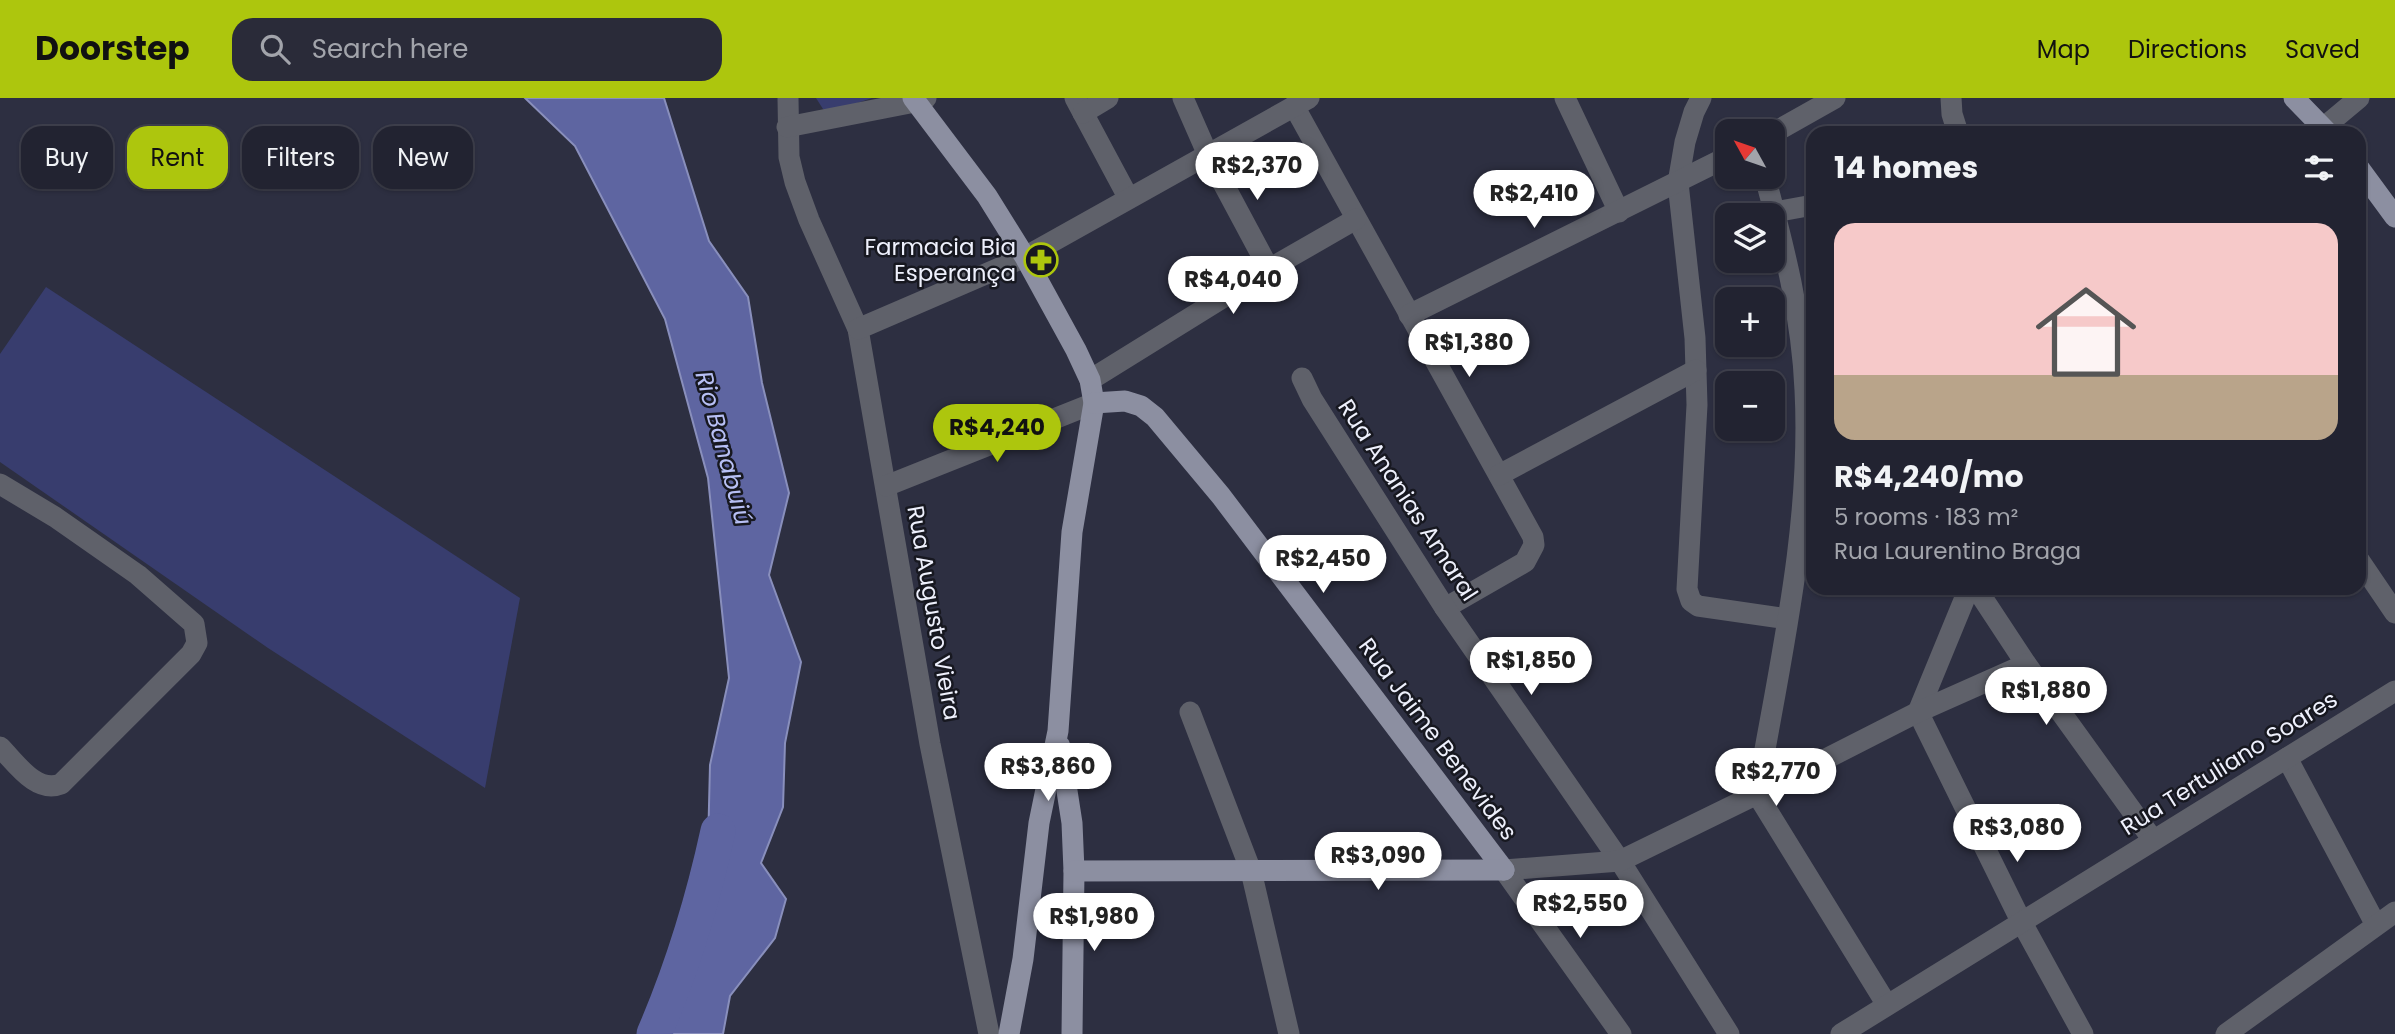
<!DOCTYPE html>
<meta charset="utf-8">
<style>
:root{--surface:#222331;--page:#2a2b39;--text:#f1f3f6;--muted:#a2a4ab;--line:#3f404d;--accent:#adc60d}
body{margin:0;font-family:Poppins,sans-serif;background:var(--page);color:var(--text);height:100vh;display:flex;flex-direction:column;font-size:26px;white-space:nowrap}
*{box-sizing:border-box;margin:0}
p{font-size:23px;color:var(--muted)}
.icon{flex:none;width:38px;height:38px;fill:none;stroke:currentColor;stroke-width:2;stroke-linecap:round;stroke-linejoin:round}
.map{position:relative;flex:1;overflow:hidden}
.side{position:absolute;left:1806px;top:28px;width:560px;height:469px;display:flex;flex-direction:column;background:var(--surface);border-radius:21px;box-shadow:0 2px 5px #0004,0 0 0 2px var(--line)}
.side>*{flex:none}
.hud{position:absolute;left:21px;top:28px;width:665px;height:63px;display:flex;gap:14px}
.needle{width:46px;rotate:310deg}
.buttons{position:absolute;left:1715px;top:21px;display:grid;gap:14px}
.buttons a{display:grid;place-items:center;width:70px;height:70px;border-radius:14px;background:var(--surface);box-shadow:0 2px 5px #0004,0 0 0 2px var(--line);font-size:35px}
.price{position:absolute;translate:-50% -60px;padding:0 16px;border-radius:24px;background:#fff;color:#222;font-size:23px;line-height:46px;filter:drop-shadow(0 2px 4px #0008)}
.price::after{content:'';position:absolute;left:50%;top:42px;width:21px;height:16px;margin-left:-10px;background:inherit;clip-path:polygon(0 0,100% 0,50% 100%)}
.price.on{background:var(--accent);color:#111}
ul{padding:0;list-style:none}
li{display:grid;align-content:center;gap:14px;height:371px;padding:0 28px}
li span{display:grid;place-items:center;height:217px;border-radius:21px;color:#555}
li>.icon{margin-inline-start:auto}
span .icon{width:126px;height:126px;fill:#fffc;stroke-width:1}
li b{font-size:30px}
h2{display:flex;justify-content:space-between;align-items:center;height:84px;padding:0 28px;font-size:30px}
.tag{padding:0 24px;border-radius:21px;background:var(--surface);box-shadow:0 2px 5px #0004,0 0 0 2px var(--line);font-size:24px;line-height:63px}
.tag.on{background:var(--accent);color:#111}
header{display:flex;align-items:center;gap:42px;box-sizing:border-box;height:98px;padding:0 35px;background:var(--accent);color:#111}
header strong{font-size:33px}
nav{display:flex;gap:38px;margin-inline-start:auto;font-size:24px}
.search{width:490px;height:63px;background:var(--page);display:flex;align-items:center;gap:18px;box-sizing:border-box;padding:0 24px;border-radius:21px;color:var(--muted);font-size:26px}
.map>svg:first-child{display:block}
</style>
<header>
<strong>Doorstep</strong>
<div class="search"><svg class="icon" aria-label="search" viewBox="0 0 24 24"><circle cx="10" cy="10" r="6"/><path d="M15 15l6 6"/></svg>Search here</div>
<nav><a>Map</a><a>Directions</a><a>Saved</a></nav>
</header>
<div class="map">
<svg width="2395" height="936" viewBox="0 0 2395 936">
<rect width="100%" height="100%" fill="#2d2f41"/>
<!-- green -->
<g fill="#383d6e">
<path d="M816,0H872L831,14L823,11Z"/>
<path d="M46,189L520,500L485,690L268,550L0,364V256Z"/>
</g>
<!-- water -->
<path fill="#5e65a1" stroke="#898fbc" stroke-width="2" d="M525,0H664L709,143L748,199L762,285L789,395L769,477L801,564L785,645L783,709L761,765L786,801L775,840L730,898L723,936H652L676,916L706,829L710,667L729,580L708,380L665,221L575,48Z"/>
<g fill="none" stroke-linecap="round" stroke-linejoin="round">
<!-- river -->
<path stroke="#5e65a1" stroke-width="35" d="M654,936C682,871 703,802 718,733"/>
<!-- minor -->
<g stroke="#5f616a" stroke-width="21">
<path d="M788,0L789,59L795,84L809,122L858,231L930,646L989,936"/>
<path d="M1075,0L1128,99"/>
<path d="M1183,0L1208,57L1269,171"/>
<path d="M1565,0L1619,114"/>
<path d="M1701,0L1694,14L1685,44L1678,85L1695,240L1697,307L1687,491L1691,503L1698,508L1787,521"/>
<path d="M1951,0L1952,16L1958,35"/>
<path d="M1294,8L1533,439L1534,447L1525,464L1445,510"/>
<path d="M1083,15L1108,0"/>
<path d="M787,29L915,4L926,0"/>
<path d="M1773,35L1835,0"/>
<path d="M2314,35L2323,30L2359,0"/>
<path d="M1765,79C1784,149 1802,219 1805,292C1812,427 1780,563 1757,696L1887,907"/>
<path d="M1775,114L1813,107"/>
<path d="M1409,217L1727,59"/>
<path d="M858,231L1025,159L1309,0"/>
<path d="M1302,280L1312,301L1445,510L1620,763L1729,936"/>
<path d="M1090,282L1269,171L1356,121"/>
<path d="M1499,377L1696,272"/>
<path d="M0,386L55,419L138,477L194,526L197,545L191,556L61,686C36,696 16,665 0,649"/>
<path d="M886,388L1094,305"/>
<path d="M2359,462L2395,515"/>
<path d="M1969,490L1918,614L2021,823L2083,936"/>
<path d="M1976,490L2026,566L2153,742"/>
<path d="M1190,614L1251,773L1289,936"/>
<path d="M2287,660L2376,827"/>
<path d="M1504,772L1620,763L1757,696L1918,614L2026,566"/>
<path d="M1504,772L1621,936"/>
<path d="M1841,936L2395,593"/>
<path d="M2226,936L2395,814"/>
</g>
<!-- major -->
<g stroke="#8c8fa1" stroke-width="21">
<path d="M913,0L987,98L1025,159L1076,252L1090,282L1094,305L1072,434L1058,633L1039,725L1023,861L1009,936"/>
<path d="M2294,0L2328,35"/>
<path d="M2359,70L2395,119"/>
<path d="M1094,305L1125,303L1141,308L1155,319L1221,398L1504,772"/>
<path d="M1060,648L1072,725L1074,773L1072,936"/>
<path d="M1074,773L1504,772"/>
</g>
</g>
<!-- icons -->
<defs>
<symbol id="pharmacy-ring" viewBox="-11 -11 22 22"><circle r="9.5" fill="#171820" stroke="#adc60d" stroke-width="1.5"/><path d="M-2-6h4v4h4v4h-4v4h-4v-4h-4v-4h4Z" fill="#adc60d"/></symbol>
</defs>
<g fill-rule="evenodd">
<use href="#pharmacy-ring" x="1022" y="143" width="38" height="38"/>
</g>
<g text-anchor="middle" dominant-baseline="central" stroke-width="5" stroke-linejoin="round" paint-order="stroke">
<!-- poi labels -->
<g font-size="23" fill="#eef0fc" stroke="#171820" text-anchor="end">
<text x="1016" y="149">Farmacia Bia<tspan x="1016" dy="26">Esperança</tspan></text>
</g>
<!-- street labels -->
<g font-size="23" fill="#eef0fc" stroke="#171820">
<text transform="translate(1408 402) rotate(57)">Rua Ananias Amaral</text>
<text transform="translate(934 515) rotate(80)">Rua Augusto Vieira</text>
<text transform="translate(1438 641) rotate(53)">Rua Jaime Benevides</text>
<text transform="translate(2229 665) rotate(-32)">Rua Tertuliano Soares</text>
</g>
<!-- water labels -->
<g font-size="24" font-style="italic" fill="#b8c0f5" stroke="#171820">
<text transform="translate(724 350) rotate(75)">Rio Banabuiú</text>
</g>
</g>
</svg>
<div class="buttons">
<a><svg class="needle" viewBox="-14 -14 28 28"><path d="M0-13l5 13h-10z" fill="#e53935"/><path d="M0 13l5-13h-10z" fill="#a2a4ab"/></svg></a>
<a><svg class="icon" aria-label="layers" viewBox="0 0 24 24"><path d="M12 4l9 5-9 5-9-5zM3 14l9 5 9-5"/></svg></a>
<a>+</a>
<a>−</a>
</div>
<b class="price" style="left:1257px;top:104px">R$2,370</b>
<b class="price" style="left:1534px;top:132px">R$2,410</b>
<b class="price" style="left:1233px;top:218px">R$4,040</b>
<b class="price" style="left:1469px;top:281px">R$1,380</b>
<b class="price on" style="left:997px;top:366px">R$4,240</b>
<b class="price" style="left:1323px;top:497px">R$2,450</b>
<b class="price" style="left:1531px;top:599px">R$1,850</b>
<b class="price" style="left:2046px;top:629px">R$1,880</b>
<b class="price" style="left:1048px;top:705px">R$3,860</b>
<b class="price" style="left:1776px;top:710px">R$2,770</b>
<b class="price" style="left:2017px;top:766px">R$3,080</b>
<b class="price" style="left:1378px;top:794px">R$3,090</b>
<b class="price" style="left:1580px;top:842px">R$2,550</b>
<b class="price" style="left:1094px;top:855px">R$1,980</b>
<div class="hud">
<a class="tag">Buy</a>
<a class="tag on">Rent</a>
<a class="tag">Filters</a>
<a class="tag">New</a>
</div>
<section class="side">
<h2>14 homes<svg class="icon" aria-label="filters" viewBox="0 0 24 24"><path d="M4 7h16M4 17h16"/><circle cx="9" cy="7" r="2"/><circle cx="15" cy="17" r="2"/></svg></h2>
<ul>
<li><span style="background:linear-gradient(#f6c9c9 70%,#b9a48a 0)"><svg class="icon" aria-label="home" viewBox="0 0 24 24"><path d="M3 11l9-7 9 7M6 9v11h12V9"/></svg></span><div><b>R$4,240/mo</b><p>5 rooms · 183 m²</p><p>Rua Laurentino Braga</p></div></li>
</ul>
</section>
</div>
